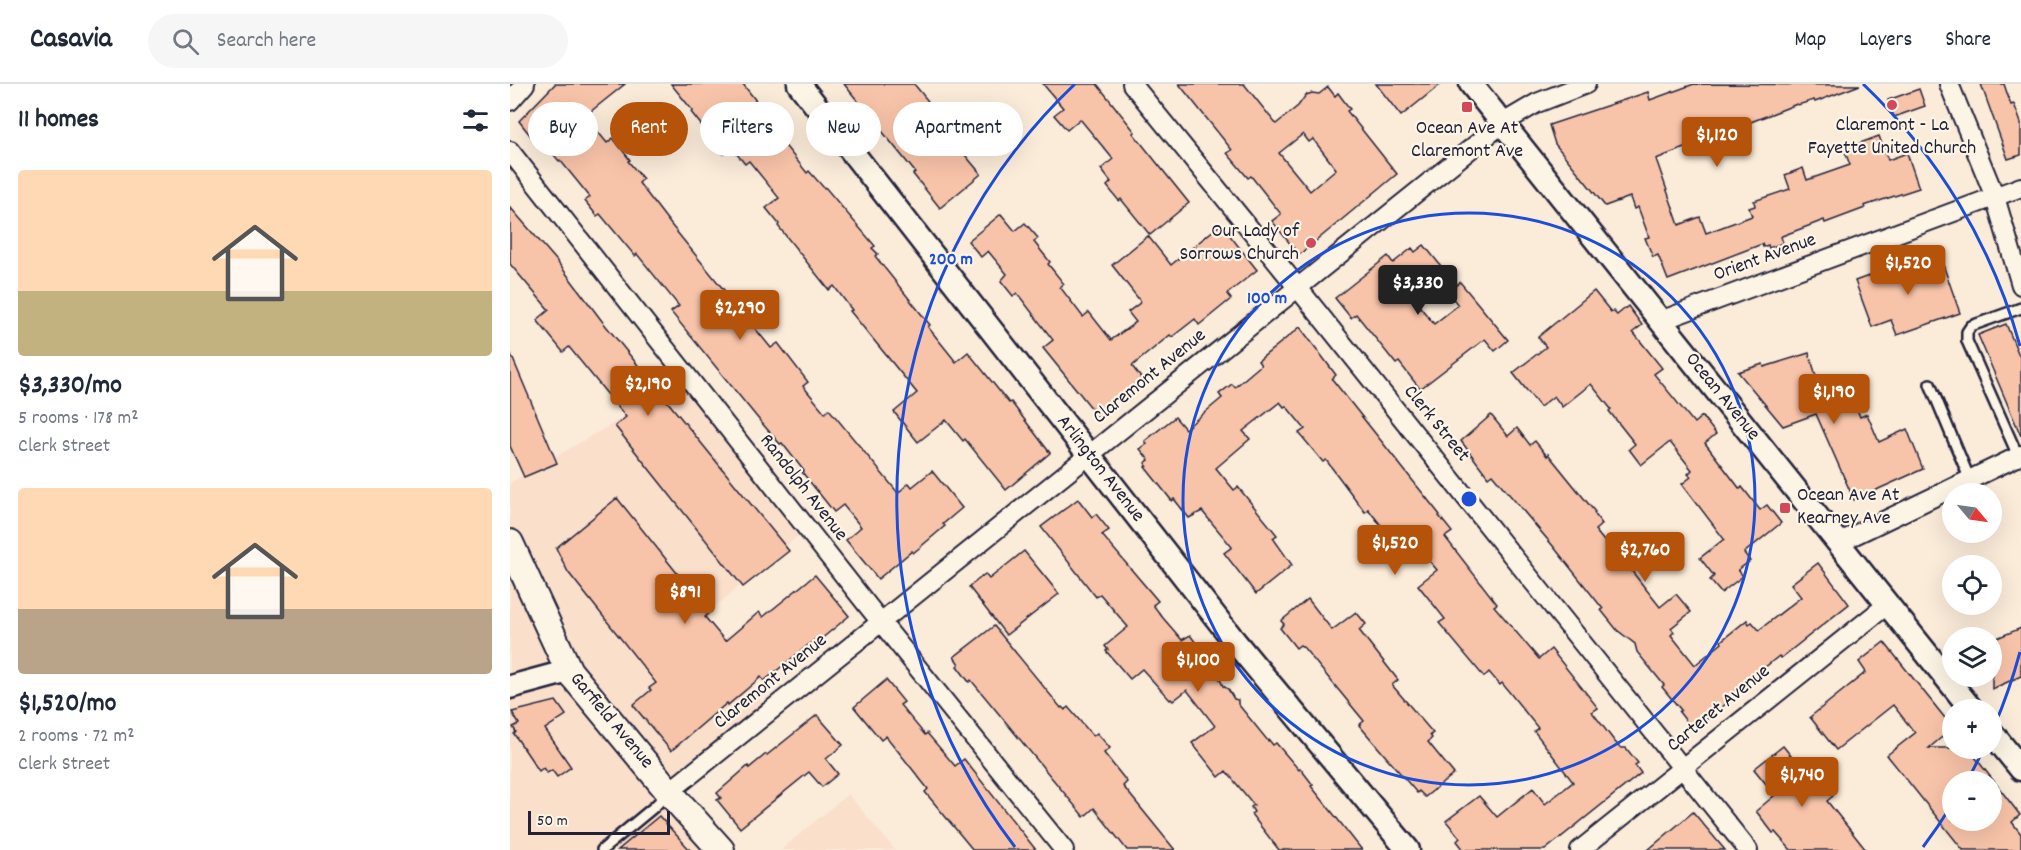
<!DOCTYPE html>
<meta charset="utf-8">
<style>
:root{--surface:#fff;--page:#f6f6f7;--text:#1f2937;--muted:#747a83;--line:#e0e1e3;--accent:#b45309}
body{margin:0;font-family:Dekko,sans-serif;background:var(--page);color:var(--text);height:100vh;display:flex;flex-direction:column;font-size:22px;white-space:nowrap}
*{box-sizing:border-box;margin:0}
p{font-size:20px;color:var(--muted)}
.icon{flex:none;width:33px;height:33px;fill:none;stroke:currentColor;stroke-width:2;stroke-linecap:round;stroke-linejoin:round}
.map{position:relative;flex:1;overflow:hidden}
.side{display:flex;flex-direction:column;background:var(--surface);width:510px}
.side>*{flex:none}
.top-card{position:absolute;left:18px;top:18px;width:570px;height:54px;display:flex;gap:12px}
.needle{width:39px;rotate:119deg}
.fabs{position:absolute;left:1432px;top:399px;display:grid;gap:12px}
.fabs a{display:grid;place-items:center;width:60px;height:60px;border-radius:50%;background:var(--surface);box-shadow:0 6px 24px #0002;font-size:30px}
.scale{position:absolute;left:18px;bottom:15px;width:142px;box-sizing:border-box;padding-left:6px;border:3px solid #22223b;border-top:0;font-size:16px;line-height:21px;white-space:nowrap;color:#22223b;-webkit-text-stroke:4px #fcf5e5;paint-order:stroke}
.price{position:absolute;translate:-50% -51px;padding:0 14px;border-radius:6px;background:var(--accent);color:#fff;font-size:20px;line-height:39px;filter:drop-shadow(0 2px 3px #0008)}
.price::after{content:'';position:absolute;left:50%;top:36px;width:18px;height:14px;margin-left:-9px;background:inherit;clip-path:polygon(0 0,100% 0,50% 100%)}
.price.active{background:#222;color:#fff}
ul{padding:0;list-style:none}
li{display:grid;align-content:center;gap:12px;height:318px;padding:0 18px}
li span{display:grid;place-items:center;height:186px;border-radius:6px;color:#555}
li>.icon{margin-inline-start:auto}
span .icon{width:108px;height:108px;fill:#fffc;stroke-width:1}
li b{font-size:26px}
h2{display:flex;justify-content:space-between;align-items:center;height:72px;padding:0 18px;font-size:26px}
.pill{padding:0 21px;border-radius:27px;background:var(--surface);box-shadow:0 6px 24px #0002;font-size:21px;line-height:54px}
.pill.active{background:var(--accent);color:#fff}
header{display:flex;align-items:center;gap:36px;box-sizing:border-box;height:84px;padding:0 30px;background:var(--surface);border-bottom:2px solid var(--line)}
header strong{font-size:28px}
nav{display:flex;gap:33px;margin-inline-start:auto;font-size:21px}
.search{width:420px;height:54px;background:var(--page);display:flex;align-items:center;gap:15px;box-sizing:border-box;padding:0 21px;border-radius:33px;color:var(--muted);font-size:22px}
main{display:flex;flex:1;min-height:0}
.map>svg:first-child{display:block}
</style>
<header>
<strong>Casavia</strong>
<div class="search"><svg class="icon" aria-label="search" viewBox="0 0 24 24"><circle cx="10" cy="10" r="6"/><path d="M15 15l6 6"/></svg>Search here</div>
<nav><a>Map</a><a>Layers</a><a>Share</a></nav>
</header>
<main>
<section class="side">
<h2>11 homes<svg class="icon" aria-label="filters" viewBox="0 0 24 24"><path d="M4 7h16M4 17h16"/><circle cx="9" cy="7" r="2"/><circle cx="15" cy="17" r="2"/></svg></h2>
<ul>
<li><span style="background:linear-gradient(#ffd9b3 65%,#c2b280 0)"><svg class="icon" aria-label="home" viewBox="0 0 24 24"><path d="M3 11l9-7 9 7M6 9v11h12V9"/></svg></span><div><b>$3,330/mo</b><p>5 rooms · 178 m²</p><p>Clerk Street</p></div></li>
<li><span style="background:linear-gradient(#ffd9b3 65%,#b9a48a 0)"><svg class="icon" aria-label="home" viewBox="0 0 24 24"><path d="M3 11l9-7 9 7M6 9v11h12V9"/></svg></span><div><b>$1,520/mo</b><p>2 rooms · 72 m²</p><p>Clerk Street</p></div></li>
</ul>
</section>
<div class="map">
<svg width="1511" height="766" viewBox="0 0 1511 766">
<rect width="100%" height="100%" fill="#fbebd9"/>
<filter id="ink" filterUnits="userSpaceOnUse"><feTurbulence type="fractalNoise" baseFrequency=".0167" numOctaves="2"/><feDisplacementMap in="SourceGraphic" scale="12" xChannelSelector="R" yChannelSelector="G"/><feConvolveMatrix kernelMatrix="1 2 1 2 8 2 1 2 1" color-interpolation-filters="sRGB"/></filter>
<g filter="url(#ink)">
<!-- built -->
<g fill="#fadfcb">
<path d="M178,296L296,445L186,539L254,621L151,707L208,766H0V399Z"/>
<path d="M338,710L385,766H271Z"/>
</g>
<!-- building -->
<g fill="#f8c4a9" stroke="#22223b" stroke-width="1.5" fill-rule="evenodd">
<path d="M45,0H115L75,32L97,59L103,54L120,76L118,77L133,95L129,99L162,142L261,264L268,259L298,298L293,302L315,329L319,325L388,409L399,399L402,403L422,387L452,424L433,440L435,442L408,465L403,469L402,467L368,495L336,456L351,443L333,421L324,428L292,388L294,387L272,359L270,360L250,337L161,228L169,222L127,170L125,172L90,130L87,132L75,117L80,113L50,76L49,77L28,52L24,56L9,37Z"/>
<path d="M161,0H233L260,35L256,38L297,89L299,87L314,104L315,103L365,162L362,164L368,170L365,172L420,241L418,243L446,278L458,268L499,319L501,318L540,369L496,406L455,355L453,357L436,336L408,358L384,328L407,309L340,227L342,226L324,202L319,206L268,142L269,140L256,124L269,114L239,77L235,80L222,64L214,70L181,28L183,27Z"/>
<path d="M334,0H404L418,17L414,20L416,23L410,27L440,64L445,59L471,90L430,124L403,90L405,88Z"/>
<path d="M533,0H587L625,48L623,49L679,119L640,151L611,115L609,117L597,102L601,98L591,85L603,75L570,35L557,46L544,31L553,24Z"/>
<path d="M669,0H734L766,40L788,22L796,11L802,9L809,10L818,3L825,12L828,9L840,25L837,27L887,90L789,171L762,137L771,130L741,92L738,94L717,69L722,66ZM793,50L799,58L803,55L826,85L800,107L769,69Z"/>
<path d="M866,0H931L891,32Z"/>
<path d="M1184,0L1350,1L1305,18L1304,16L1288,21L1287,20L1146,75L1169,141L1190,133L1196,149L1242,132L1239,124L1245,122L1244,117L1280,105L1275,91L1293,84L1297,96L1340,81L1334,65L1369,52L1378,76L1397,69L1409,104L1354,122L1355,124L1315,139L1314,136L1272,152L1271,153L1273,159L1259,164L1258,161L1253,163L1252,160L1158,196L1148,171L1143,173L1135,154L1139,153L1128,123L1124,125L1120,113L1095,122L1045,60L1039,41L1138,8L1140,16Z"/>
<path d="M1471,0H1494L1501,21L1504,20L1511,39V71L1498,75Z"/>
<path d="M1409,5L1415,22L1384,33L1378,16Z"/>
<path d="M0,123L46,176L92,237L279,467L233,503L105,342L116,333L59,263L53,268L27,236L39,226L0,180Z"/>
<path d="M491,130L505,147L515,139L528,154L524,158L540,178L538,180L554,200L550,203L573,233L579,228L601,256L626,238L618,228L631,218L602,181L638,152L661,181L711,140L747,186L717,210L721,215L689,241L685,235L662,253L660,251L622,282L632,295L587,331L533,264L543,256L507,209L503,212L491,197L497,190L478,167L471,173L458,157Z"/>
<path d="M914,161L939,192L906,218L924,240L948,221L938,208L950,198L998,256L985,267L975,255L910,305L889,278L886,280L846,230L841,234L825,214L878,172L883,179L902,164L905,168Z"/>
<path d="M1405,175L1408,184L1431,175L1450,229L1387,251L1381,236L1362,243L1345,197Z"/>
<path d="M1084,207L1101,228L1103,227L1107,231L1118,222L1132,241L1123,248L1152,284L1144,290L1184,339L1192,332L1206,350L1195,359L1230,405L1232,403L1250,426L1257,421L1271,439L1234,469L1240,477L1228,486L1233,492L1211,509L1200,496L1204,492L1190,474L1214,455L1172,400L1181,393L1178,390L1182,386L1160,358L1131,381L1119,365L1125,360L1099,327L1101,325L1081,300L1052,323L1044,312L1030,323L1003,289L1036,263L1028,253Z"/>
<path d="M1496,240L1511,276V352L1468,251Z"/>
<path d="M790,243L826,291L822,295L930,431L929,432L942,448L935,453L987,520L984,522L1029,575L1041,565L1088,624L1082,628L1105,658L1111,664H1116L1128,679L1125,681L1131,689L1035,766H954L947,757L950,754L936,737L969,712L987,733L1023,704L1035,720L1063,698L1024,647L1028,644L992,599L990,601L979,588L974,593L929,539L935,535L908,501L927,486L906,461L900,466L895,460L879,472L867,457L877,449L858,425L855,428L816,376L813,378L789,349L795,345L776,322L774,323L770,318L733,347L740,355L706,384L724,406L728,403L767,451L763,454L782,481L746,510L714,469L722,463L692,427L679,434L664,415L662,417L635,383L637,382L635,379L639,376L630,365L637,360L635,357L665,333L675,345L712,314L709,310L722,300L725,303L751,281L748,277Z"/>
<path d="M0,268L47,379L14,393L0,362Z"/>
<path d="M1299,269L1308,298L1318,294L1330,326L1345,320L1350,333L1357,330L1369,358L1397,345L1413,385L1344,416L1306,330L1273,342L1228,288L1253,280L1254,283Z"/>
<path d="M981,331L998,352L1007,344L1020,361L1025,357L1037,372L1038,370L1085,428L1084,429L1092,440L1085,446L1115,483L1117,481L1150,523L1166,510L1181,528L1161,544L1164,548L1161,551L1185,581L1212,559L1211,557L1237,536L1239,540L1242,538L1249,546L1291,513L1281,500L1308,479L1339,520L1271,574L1269,572L1219,612L1222,615L1183,646L1169,628L1171,626L1152,603L1154,601L1127,568L1125,560L1107,546L1091,526L1093,525L1043,462L982,390L978,393L951,357Z"/>
<path d="M107,414L199,529L195,533L215,557L249,528L253,533L305,491L339,532L310,556L308,553L254,597L251,593L218,621L217,619L161,667L123,621L141,606L139,604L146,599L58,488L46,464Z"/>
<path d="M568,415L582,433L586,430L599,446L592,451L648,517L643,521L653,534L672,556L680,551L692,567L688,570L703,591L709,593L713,602L718,605L724,615L728,616V620L758,657L759,656L763,661L766,659L789,686L790,684L803,701L801,702L814,718L852,766H769L741,730L744,728L741,723L744,721L716,687L709,693L682,659L705,642L677,606L663,617L661,615L660,616L632,585L620,595L596,567L598,566L595,562L618,543L590,510L586,513L531,443Z"/>
<path d="M514,467L549,510L496,551L459,503L475,490L479,495Z"/>
<path d="M798,515L822,546L846,528L856,540L849,546L888,596L882,601L923,649L920,651L922,654L918,658L944,690L915,713L909,707L907,709L849,641L854,637L794,564L790,561L786,564L770,544L774,540L771,537Z"/>
<path d="M484,542L551,624L552,623L555,626L558,623L583,652L587,649L600,664L594,669L617,698L613,702L665,766H617L584,724L574,733L461,596L459,598L447,582L449,580L444,573Z"/>
<path d="M1511,544V592L1482,605V556Z"/>
<path d="M1374,558L1443,644L1419,664H1458L1510,731L1502,738L1511,750V766H1453L1377,671L1405,649L1383,621L1326,666L1300,633L1356,588L1349,578ZM1443,698H1482V736H1443Z"/>
<path d="M376,596L394,618L390,621L415,651L417,649L445,682L454,675L526,766H463L415,708L418,705L376,652L371,656L344,623Z"/>
<path d="M46,617L56,631L35,645L61,683L47,693L42,686L37,689L33,684L29,687L4,650L6,648L3,643L9,640L2,628Z"/>
<path d="M307,631L333,661L316,675L328,690L312,703L299,688L230,744L207,716L211,714L207,709L238,682L239,684L256,670L257,671Z"/>
<path d="M1273,662L1298,693L1304,688L1323,712L1317,717L1356,766H1281L1265,748L1263,749L1246,727L1265,711L1244,685Z"/>
<path d="M1183,728L1215,766H1138Z"/>
<path d="M149,732L180,766H108Z"/>
</g>
<g fill="none" stroke-linecap="round" stroke-linejoin="round">
<defs>
<g id="service">
<path d="M1420,300L1460,396"/>
<path d="M1508,372L1457,257V248L1461,242L1511,224"/>
<path d="M92,766L144,723L158,709"/>
</g>
<g id="minor">
<path d="M622,0L788,204L1238,766"/>
<path d="M1439,0L1485,113L1511,201"/>
<path d="M0,17L15,0"/>
<path d="M0,67L358,522L554,766"/>
<path d="M1150,237L1511,103"/>
<path d="M1330,458L1511,371"/>
<path d="M159,708L993,39L1027,19L1076,0"/>
<path d="M1070,766L1378,520"/>
</g>
<g id="tertiary">
<path d="M289,0L726,559L898,766"/>
<path d="M961,0L1462,626"/>
<path d="M0,603L59,587"/>
<path d="M1482,649L1511,685"/>
</g>
<path id="secondary" d="M0,459L59,587L159,708L211,766"/>
</defs>
<!-- service casing -->
<use href="#service" stroke="#22223b" stroke-width="14"/>
<!-- minor casing -->
<use href="#minor" stroke="#22223b" stroke-width="22"/>
<!-- tertiary casing -->
<use href="#tertiary" stroke="#22223b" stroke-width="27"/>
<!-- secondary casing -->
<use href="#secondary" stroke="#22223b" stroke-width="30"/>
<!-- service -->
<use href="#service" stroke="#fcf5e5" stroke-width="9"/>
<!-- minor -->
<use href="#minor" stroke="#fcf5e5" stroke-width="18"/>
<!-- tertiary -->
<use href="#tertiary" stroke="#fcf5e5" stroke-width="22"/>
<!-- secondary -->
<use href="#secondary" stroke="#fcf5e5" stroke-width="26"/>
</g>
</g>
<!-- distance rings -->
<g fill="none" stroke="#1d4ed8" stroke-width="3">
<circle cx="959" cy="415" r="286"/>
<path d="M1510 568A572 572 0 0 1 1484 643M1473 666A572 572 0 0 1 1457 697M1441 722A572 572 0 0 1 1413 763M505 763A572 572 0 0 1 565 0M1353 0A572 572 0 0 1 1510 262"/>
</g>
<!-- markers -->
<g fill="#d1495b" stroke="#fcf5e5" stroke-width="2">
<circle cx="1382" cy="21" r="6"/>
<rect x="951" y="17" width="12" height="12" rx="3"/>
<circle cx="801" cy="159" r="6"/>
<rect x="1269" y="418" width="12" height="12" rx="3"/>
</g>
<g text-anchor="middle" dominant-baseline="central" stroke-width="4.5" stroke-linejoin="round" paint-order="stroke">
<!-- poi labels -->
<g font-size="20" fill="#22223b" stroke="#fcf5e5">
<text x="1382" y="42">Claremont - La<tspan x="1382" dy="23">Fayette United Church</tspan></text>
<text x="957" y="45">Ocean Ave At<tspan x="957" dy="23">Claremont Ave</tspan></text>
<text x="789" y="148" text-anchor="end">Our Lady of<tspan x="789" dy="23">Sorrows Church</tspan></text>
<text x="1287" y="412" text-anchor="start">Ocean Ave At<tspan x="1287" dy="23">Kearney Ave</tspan></text>
</g>
<!-- street labels -->
<g font-size="20" fill="#22223b" stroke="#fcf5e5">
<text transform="translate(1255 174) rotate(-20)">Orient Avenue</text>
<text transform="translate(640 293) rotate(-39)">Claremont Avenue</text>
<text transform="translate(1212 313) rotate(51)">Ocean Avenue</text>
<text transform="translate(926 340) rotate(51)">Clerk Street</text>
<text transform="translate(590 385) rotate(52)">Arlington Avenue</text>
<text transform="translate(293 404) rotate(52)">Randolph Avenue</text>
<text transform="translate(261 598) rotate(-39)">Claremont Avenue</text>
<text transform="translate(1209 625) rotate(-39)">Carteret Avenue</text>
<text transform="translate(101 637) rotate(50)">Garfield Avenue</text>
</g>
</g>
<circle cx="959" cy="415" r="9" fill="#1d4ed8" stroke="#fcf5e5" stroke-width="3"/>
<g font-size="18" text-anchor="middle" font-weight="bold" fill="#1d4ed8" stroke="#fcf5e5" stroke-width="4.5" stroke-linejoin="round" paint-order="stroke">
<text x="441" y="180">200 m</text>
<text x="757" y="219">100 m</text>
</g>
</svg>
<div class="fabs">
<a><svg class="needle" viewBox="-14 -14 28 28"><path d="M0-13l5 13h-10z" fill="#e53935"/><path d="M0 13l5-13h-10z" fill="#747a83"/></svg></a>
<a><svg class="icon" aria-label="locate" viewBox="0 0 24 24"><circle cx="12" cy="12" r="6"/><path d="M12 2v4M12 18v4M2 12h4M18 12h4"/></svg></a>
<a><svg class="icon" aria-label="layers" viewBox="0 0 24 24"><path d="M12 4l9 5-9 5-9-5zM3 14l9 5 9-5"/></svg></a>
<a>+</a>
<a>−</a>
</div>
<div class="scale">50 m</div>
<b class="price" style="left:1207px;top:84px">$1,120</b>
<b class="price" style="left:1398px;top:212px">$1,520</b>
<b class="price active" style="left:908px;top:232px">$3,330</b>
<b class="price" style="left:230px;top:257px">$2,290</b>
<b class="price" style="left:138px;top:333px">$2,190</b>
<b class="price" style="left:1324px;top:341px">$1,190</b>
<b class="price" style="left:885px;top:492px">$1,520</b>
<b class="price" style="left:1135px;top:499px">$2,760</b>
<b class="price" style="left:175px;top:541px">$891</b>
<b class="price" style="left:688px;top:609px">$1,100</b>
<b class="price" style="left:1292px;top:724px">$1,740</b>
<div class="top-card">
<a class="pill">Buy</a>
<a class="pill active">Rent</a>
<a class="pill">Filters</a>
<a class="pill">New</a>
<a class="pill">Apartment</a>
</div>
</div>
</main>
